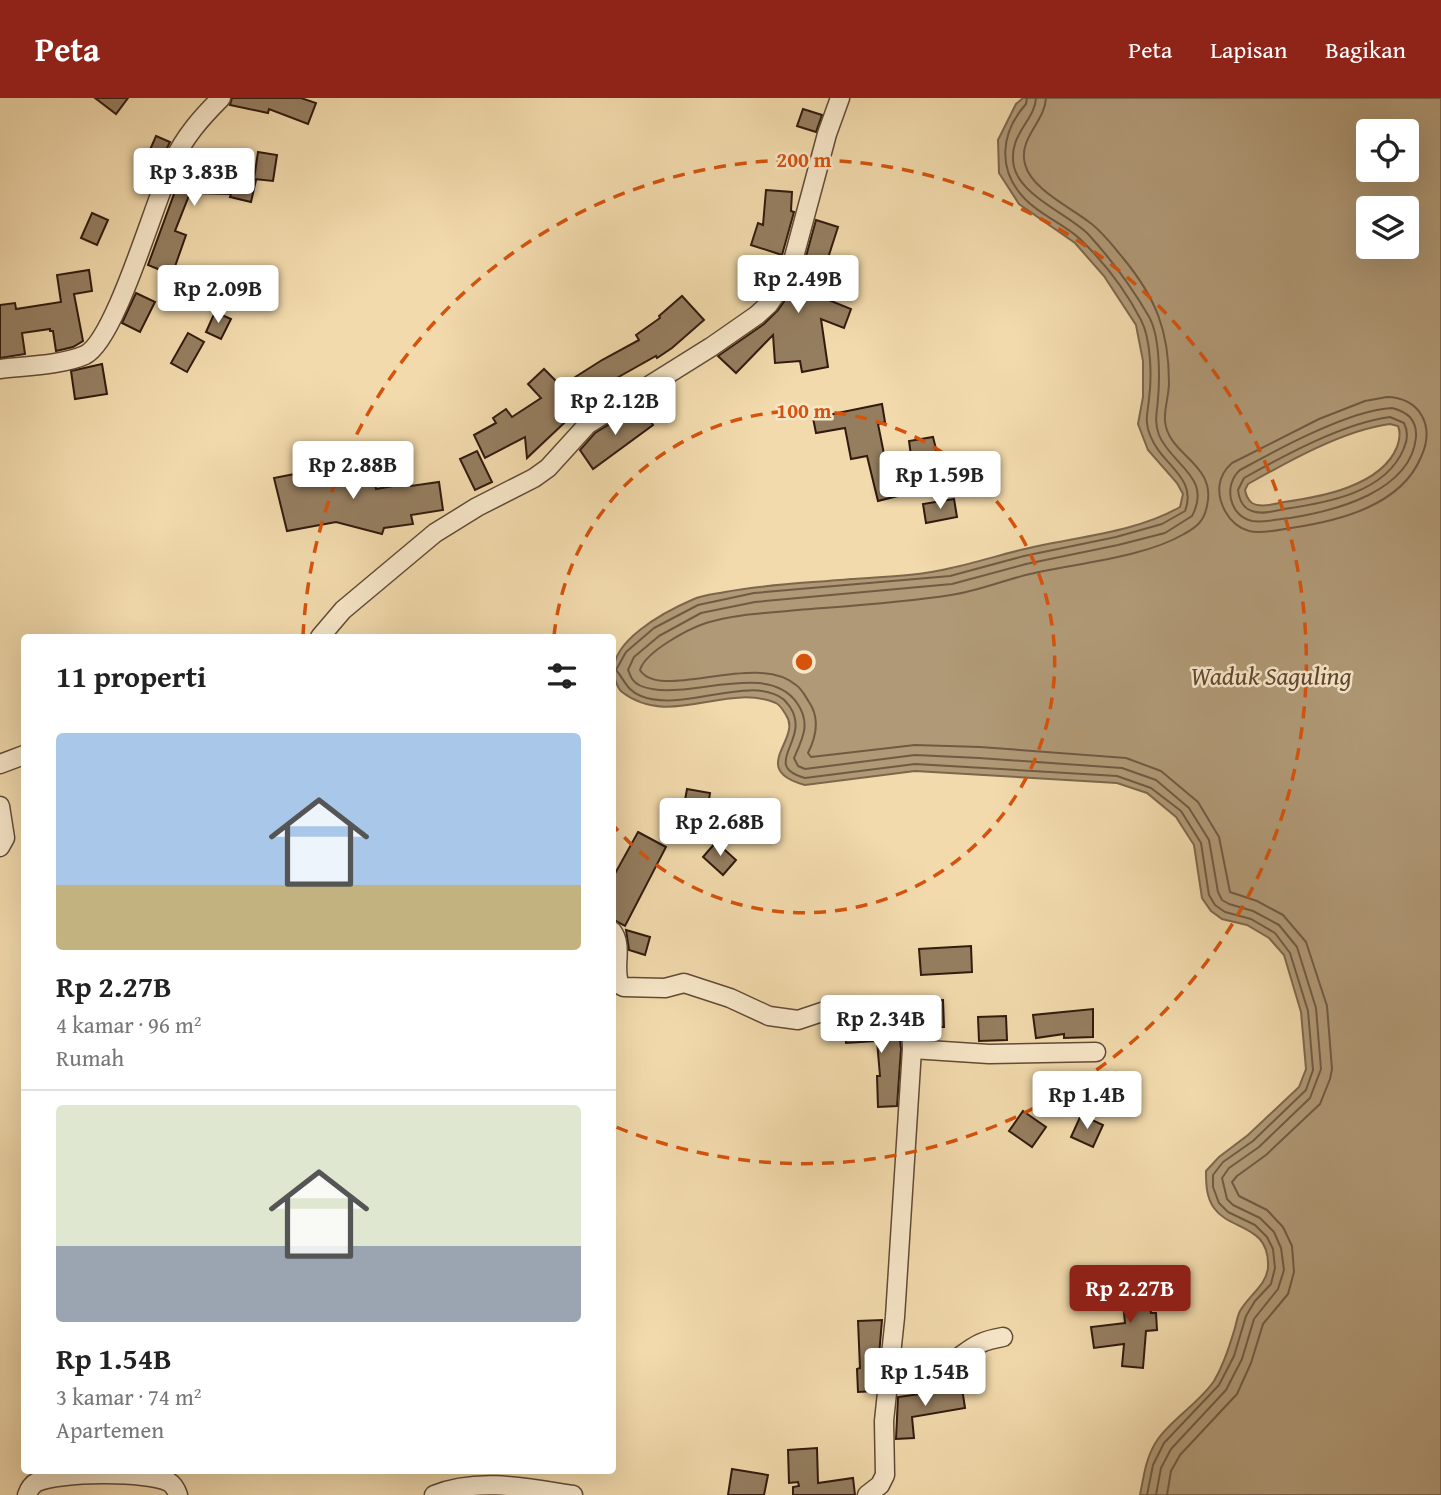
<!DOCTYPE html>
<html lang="id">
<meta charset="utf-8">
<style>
:root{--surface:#fff;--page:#f2f2f2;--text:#222;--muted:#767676;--line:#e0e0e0;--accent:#8f2418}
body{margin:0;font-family:"Gentium Book Plus",serif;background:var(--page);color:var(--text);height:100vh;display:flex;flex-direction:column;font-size:26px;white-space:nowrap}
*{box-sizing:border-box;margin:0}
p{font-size:23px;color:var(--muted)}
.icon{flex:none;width:38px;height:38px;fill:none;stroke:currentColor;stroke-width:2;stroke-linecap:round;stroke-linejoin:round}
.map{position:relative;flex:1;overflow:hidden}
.drawer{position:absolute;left:21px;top:536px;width:595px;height:840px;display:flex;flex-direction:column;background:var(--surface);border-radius:7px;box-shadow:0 7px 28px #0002}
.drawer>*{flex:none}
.fabs{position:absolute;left:1356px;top:21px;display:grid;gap:14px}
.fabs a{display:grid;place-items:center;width:63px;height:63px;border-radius:7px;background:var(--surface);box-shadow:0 7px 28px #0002;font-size:35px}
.price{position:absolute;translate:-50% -60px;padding:0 16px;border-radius:7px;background:#fff;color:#222;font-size:23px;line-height:46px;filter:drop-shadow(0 2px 4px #0008)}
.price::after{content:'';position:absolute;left:50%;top:42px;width:21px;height:16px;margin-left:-10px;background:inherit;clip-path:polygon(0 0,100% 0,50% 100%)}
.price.on{background:var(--accent);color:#fff}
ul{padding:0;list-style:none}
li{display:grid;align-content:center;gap:14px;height:371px;padding:0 35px}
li+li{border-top:2px solid var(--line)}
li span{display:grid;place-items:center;height:217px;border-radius:7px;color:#555}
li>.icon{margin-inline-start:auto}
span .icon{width:126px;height:126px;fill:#fffc;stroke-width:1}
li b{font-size:30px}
h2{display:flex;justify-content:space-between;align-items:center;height:84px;padding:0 35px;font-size:30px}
header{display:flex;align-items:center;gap:42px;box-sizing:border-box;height:98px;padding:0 35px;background:var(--accent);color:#fff}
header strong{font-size:33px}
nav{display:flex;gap:38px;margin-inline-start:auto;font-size:24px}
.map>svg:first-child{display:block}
</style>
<header>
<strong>Peta</strong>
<nav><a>Peta</a><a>Lapisan</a><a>Bagikan</a></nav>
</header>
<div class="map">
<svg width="1441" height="1397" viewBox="0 0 1441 1397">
<rect width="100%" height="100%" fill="#f2daac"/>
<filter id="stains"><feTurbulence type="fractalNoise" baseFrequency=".00286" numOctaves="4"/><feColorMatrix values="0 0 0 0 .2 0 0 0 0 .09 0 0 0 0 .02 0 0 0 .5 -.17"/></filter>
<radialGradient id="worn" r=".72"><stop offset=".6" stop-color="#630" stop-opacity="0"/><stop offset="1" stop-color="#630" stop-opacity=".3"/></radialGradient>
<!-- water -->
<path fill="#b09976" stroke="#7d664c" stroke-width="2" fill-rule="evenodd" d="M1023,0H1441V1397H1140C1144,1377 1146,1358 1158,1341C1173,1320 1199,1305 1214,1283C1223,1268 1229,1250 1234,1233C1236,1227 1237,1219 1240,1213C1249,1197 1267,1187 1268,1169C1270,1126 1230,1133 1214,1110C1206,1099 1206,1085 1206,1073L1219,1059L1248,1037L1299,989L1306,971L1301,914L1284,857L1269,840L1247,827L1222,821L1211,813L1202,800L1194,747L1176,719L1147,695L1117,685L915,673L805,687C747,671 803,641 786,617C783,612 781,608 776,605C726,584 670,631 622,594C618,591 617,587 615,581C604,545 666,513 694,501C703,497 715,496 725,494C766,486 809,485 851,481C883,479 919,478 951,470C980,464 1008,454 1038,448C1085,438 1138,433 1180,409L1183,396L1177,385L1148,352L1138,326L1143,299V263L1136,227L1104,178L1075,145L1019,106L999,75L998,42L1016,6ZM1368,33H1407V72H1368ZM1368,110H1407V149H1368ZM1390,326L1398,328C1401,335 1400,341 1397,349C1381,388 1321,399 1284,404C1275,406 1260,410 1252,405C1248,402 1246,397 1245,392L1248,386C1289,363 1344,332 1390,326Z"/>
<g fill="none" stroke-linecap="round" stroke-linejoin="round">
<!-- shore -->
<g stroke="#705a42" stroke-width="2">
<path d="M1027,0L1026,6C1000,35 997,72 1025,101C1040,117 1064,126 1080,141C1104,164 1126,193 1141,222C1151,241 1152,279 1149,301C1148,314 1144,323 1150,337C1161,367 1198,379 1185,413L1162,426L1116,439L1024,458L950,478L754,495L698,507L654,530L626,554L616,572C624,581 627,593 641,598C682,615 750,576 783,601C785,602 789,608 790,609C812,642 759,667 805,680L915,666L1117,678L1151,690L1181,713L1201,745L1209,797L1215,807L1225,814L1251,821L1275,835L1290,855L1308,913L1313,972L1306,992L1253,1043L1223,1064L1213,1077V1089L1219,1105L1228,1114L1255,1127L1267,1139L1273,1151L1275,1170L1271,1186L1255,1203L1246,1218L1234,1258L1219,1287L1164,1345L1153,1367L1147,1397"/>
<path d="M1036,0C1035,23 1007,37 1014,69C1022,99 1068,116 1088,136C1111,161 1131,188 1148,217C1160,236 1160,278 1158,301C1157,315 1154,323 1159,337C1171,367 1213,379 1192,418L1165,435L1118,447L1026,466L952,486L755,504L701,515L659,538L634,559L628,572C630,575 630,579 633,582C637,588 646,590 652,591C696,599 769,564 797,605C811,625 803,640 794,660L798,668L805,671L915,657L979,660L1122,670L1156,682L1189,710L1209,742L1218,794L1222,802L1229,806L1253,813L1279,827L1297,849L1316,910L1321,971L1310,1000L1259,1049L1229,1070L1222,1080L1227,1101L1233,1107L1260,1120L1274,1134L1281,1150L1284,1172L1278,1191L1254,1221L1242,1261L1226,1292L1171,1351L1161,1370L1156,1397"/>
<path d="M1046,0C1045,24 1018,40 1025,66C1031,91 1070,109 1089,124C1102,133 1113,148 1123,160C1156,200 1169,233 1169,285C1169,297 1164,311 1165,323C1168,358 1217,365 1207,408C1204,423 1197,429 1184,436C1143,460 1077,465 1030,476C1004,482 978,493 951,497C900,505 849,508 798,512C767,515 735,516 706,525C688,531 645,554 640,572C659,604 757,553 796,587C802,591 805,598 809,604C820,620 816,639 808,655L811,659L915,647L980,649L1126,660L1161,673L1198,704L1219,739L1230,794L1257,803L1283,817L1306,844L1327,908L1332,971L1330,981L1320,1006L1266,1057L1237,1078L1232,1084L1239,1098L1267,1112L1283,1129L1292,1148L1294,1174L1288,1196L1263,1226L1251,1265L1237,1296L1180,1357L1171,1373L1167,1397"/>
<path d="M1387,299C1401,299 1415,305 1422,318C1429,331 1427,346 1421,359C1401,408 1338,423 1291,430C1278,432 1262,436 1249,433C1238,430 1230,422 1225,413C1216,396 1217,378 1232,365L1319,321L1365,303Z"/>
<path d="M1392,310C1407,314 1417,321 1416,339C1411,394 1334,413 1290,420C1278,421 1264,425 1252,423C1229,418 1223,387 1240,372C1278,351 1350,312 1392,310Z"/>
<path d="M1390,319L1404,325C1408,333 1408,341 1404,350C1386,395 1326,405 1284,411C1275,413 1261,417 1252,413C1243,410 1239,401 1238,392L1244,380C1285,357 1344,325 1390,319Z"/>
</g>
</g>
<!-- building -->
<g fill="#957e60" stroke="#311a0e" stroke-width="2">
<path d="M95,0H128L116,16Z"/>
<path d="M232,0H301L316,5L308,26L269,11L268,15L230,7Z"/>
<path d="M803,11L822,17L816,34L797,28Z"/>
<path d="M156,38L170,44L162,60L149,54Z"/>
<path d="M258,54L277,57L273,83L254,81Z"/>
<path d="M185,66L214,68L213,72L256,82L251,104L230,99L231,96L190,95L175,133L186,137L172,177L148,167Z"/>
<path d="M766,92L792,94L791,113L794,114L782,157L751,147L758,125L763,127Z"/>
<path d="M92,115L108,122L97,147L81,140Z"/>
<path d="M816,122L838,129L818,191L833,198L831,203L851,211L844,230L821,221L828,269L802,274L800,263L775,265L773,237L736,275L718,258L764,226L778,212L795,188L805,162Z"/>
<path d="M89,172L92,193L74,196L83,243L73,249L56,253L53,233H50V231L22,235L25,256L0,260V207L15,205L16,211L61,204L57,177Z"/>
<path d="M136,195L155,204L140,234L122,225Z"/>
<path d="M682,198L704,222L672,250L657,260L656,258L615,281L619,287L601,298L600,296L580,310L527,360L525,339L485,360L474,337L496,325L493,320L506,311L512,319L541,300L528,286L544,271L561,288L602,262L639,242L636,237L660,220L659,218Z"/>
<path d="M215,214L231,221L221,241L206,234Z"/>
<path d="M188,235L204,244L187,274L171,265Z"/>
<path d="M102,266L107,296L75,301L71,273Z"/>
<path d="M882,306L885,324L878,326L888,376L900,373L906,396L878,403L867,358L851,361L845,330L816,335L813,320Z"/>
<path d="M639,308L653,327L593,371L580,352L595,335Z"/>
<path d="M933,339L940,367L913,372L909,343Z"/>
<path d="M477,353L492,384L475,392L460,361Z"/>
<path d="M372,367L376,391L410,385L411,388L439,384L443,412L411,417L413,426L384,430L382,436L336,424L287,433L274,380L305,374L307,382L351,376L350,370Z"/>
<path d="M954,401L957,419L926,425L923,406Z"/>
<path d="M687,691L710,695L706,723L682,719Z"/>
<path d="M638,734L666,749L625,828L612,821V781Z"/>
<path d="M716,744L736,762L723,777L703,759Z"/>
<path d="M626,832L650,839L645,857L629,852Z"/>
<path d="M971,848L972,874L921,877L919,851Z"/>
<path d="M943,902L944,929H923L918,903Z"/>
<path d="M1093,911V939L1064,940V936L1036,940L1033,917Z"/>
<path d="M1006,918L1007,942L979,943L978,919Z"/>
<path d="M845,922L898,925L901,951L897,1008L878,1009L877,978H880L877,943L846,945Z"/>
<path d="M1023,1013L1046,1029L1032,1049L1009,1033Z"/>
<path d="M1081,1017L1103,1027L1093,1049L1071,1039Z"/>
<path d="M1147,1182L1151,1215H1156L1157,1232L1146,1233L1143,1270L1122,1268L1124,1246L1094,1250L1091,1229L1125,1225L1121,1185Z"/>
<path d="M882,1222L876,1293L858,1294L857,1271L860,1270L858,1223Z"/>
<path d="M962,1290L965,1310L912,1319L914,1340L896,1341L898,1299Z"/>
<path d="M817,1350L818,1385L853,1380L855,1397H793V1389L799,1388L798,1384L789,1385L788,1352Z"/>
<path d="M732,1371L768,1377L764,1397H728Z"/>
</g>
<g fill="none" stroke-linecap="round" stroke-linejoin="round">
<defs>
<g id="street">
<path d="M0,271C24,268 63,267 85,257C116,242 155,101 173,64C184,39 202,19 221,0"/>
<path d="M320,539L343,512L435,435L477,409L534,380L548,370L588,326L711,249L757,217L769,206L784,184L794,159L827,36L840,0"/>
<path d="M0,666L24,657"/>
<path d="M0,708L5,740L0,749"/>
<path d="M612,833C624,849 612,870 620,887L624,889L665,890L684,885L730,900L769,918L798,922L834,910L900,913L907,917L911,925L912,951L895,1219L884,1323L885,1377L880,1387L867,1397"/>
<path d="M912,951L989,956L1096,954"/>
<path d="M888,1287C909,1284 927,1278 945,1268C970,1254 972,1244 1003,1239"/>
<path d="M27,1397C29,1391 31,1387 37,1384C57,1374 149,1373 169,1384C174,1387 176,1391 178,1397"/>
<path d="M434,1397C478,1379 528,1390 573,1397"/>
</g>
</defs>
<!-- street casing -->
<use href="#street" stroke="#614a36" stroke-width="21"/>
<!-- street -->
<use href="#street" stroke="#f7e7c9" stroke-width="18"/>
</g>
<!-- distance rings -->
<g fill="none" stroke="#d6530c" stroke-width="3.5" stroke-dasharray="12 9">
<path d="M554 538A251 251 0 1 1 613 727"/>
<path d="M303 538A502 502 0 1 1 616 1029"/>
</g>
<g text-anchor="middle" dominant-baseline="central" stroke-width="5" stroke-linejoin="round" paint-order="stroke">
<!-- water labels -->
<g font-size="26" font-style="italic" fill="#5d4632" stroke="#f7e7c9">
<text x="1271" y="577">Waduk Saguling</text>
</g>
</g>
<circle cx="804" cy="564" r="10" fill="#d6530c" stroke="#f7e7c9" stroke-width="3.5"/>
<g font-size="21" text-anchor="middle" font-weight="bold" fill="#d6530c" stroke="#f7e7c9" stroke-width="5" stroke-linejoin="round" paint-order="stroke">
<text x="804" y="69">200 m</text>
<text x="804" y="320">100 m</text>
</g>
<rect width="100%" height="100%" filter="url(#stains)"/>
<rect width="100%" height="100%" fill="url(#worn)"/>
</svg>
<div class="fabs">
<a><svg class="icon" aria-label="locate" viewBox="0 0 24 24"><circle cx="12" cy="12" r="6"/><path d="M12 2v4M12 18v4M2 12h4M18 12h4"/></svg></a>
<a><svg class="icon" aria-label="layers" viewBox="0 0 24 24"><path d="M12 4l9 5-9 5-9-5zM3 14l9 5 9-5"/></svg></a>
</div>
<b class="price" style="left:194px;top:110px">Rp 3.83B</b>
<b class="price" style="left:798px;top:217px">Rp 2.49B</b>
<b class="price" style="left:218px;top:227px">Rp 2.09B</b>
<b class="price" style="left:615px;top:339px">Rp 2.12B</b>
<b class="price" style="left:353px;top:403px">Rp 2.88B</b>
<b class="price" style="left:940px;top:413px">Rp 1.59B</b>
<b class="price" style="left:720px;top:760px">Rp 2.68B</b>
<b class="price" style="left:881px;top:957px">Rp 2.34B</b>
<b class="price" style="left:1087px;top:1033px">Rp 1.4B</b>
<b class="price on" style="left:1130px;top:1227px">Rp 2.27B</b>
<b class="price" style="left:925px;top:1310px">Rp 1.54B</b>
<section class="drawer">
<h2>11 properti<svg class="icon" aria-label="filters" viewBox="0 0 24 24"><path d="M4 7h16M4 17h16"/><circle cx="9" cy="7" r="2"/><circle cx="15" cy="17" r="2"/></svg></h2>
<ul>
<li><span style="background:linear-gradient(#a9c7e8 70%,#c2b280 0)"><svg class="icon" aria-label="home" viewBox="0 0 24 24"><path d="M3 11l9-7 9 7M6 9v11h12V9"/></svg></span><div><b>Rp 2.27B</b><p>4 kamar · 96 m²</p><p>Rumah</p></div></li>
<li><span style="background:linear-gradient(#dfe7d0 65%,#9aa5b1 0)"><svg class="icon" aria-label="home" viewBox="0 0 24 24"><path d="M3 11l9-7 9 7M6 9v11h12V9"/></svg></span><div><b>Rp 1.54B</b><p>3 kamar · 74 m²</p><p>Apartemen</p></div></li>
</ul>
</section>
</div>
